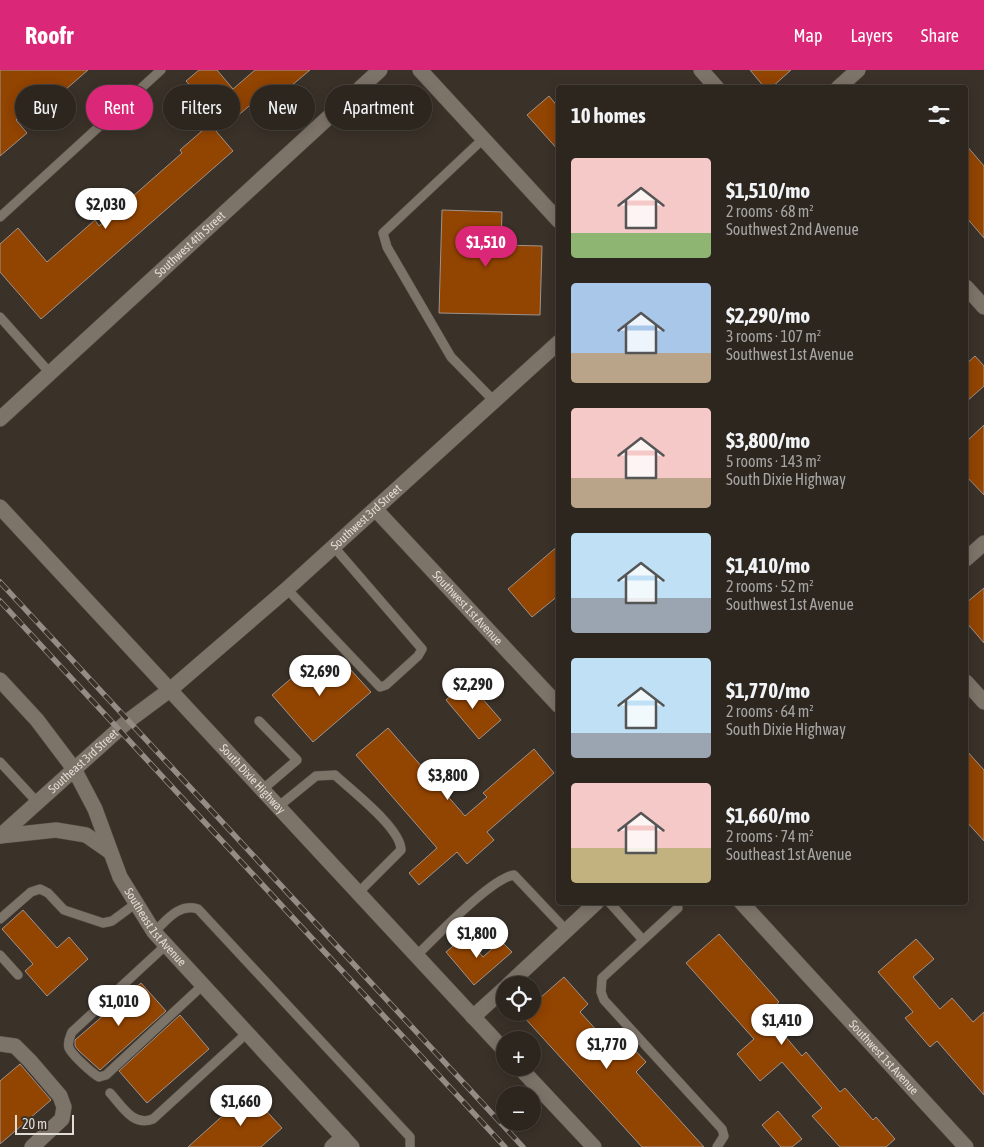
<!DOCTYPE html>
<meta charset="utf-8">
<style>
:root{--surface:#2c261f;--page:#342e28;--text:#f1f3f6;--muted:#a6a5a4;--line:#48433d;--accent:#db2777}
body{margin:0;font-family:"Asap Condensed",sans-serif;background:var(--page);color:var(--text);height:100vh;display:flex;flex-direction:column;font-size:19px;white-space:nowrap}
*{box-sizing:border-box;margin:0}
p{font-size:16px;color:var(--muted)}
.icon{flex:none;width:28px;height:28px;fill:none;stroke:currentColor;stroke-width:2;stroke-linecap:round;stroke-linejoin:round}
.map{position:relative;flex:1;overflow:hidden}
.details{position:absolute;left:556px;top:15px;width:412px;height:820px;display:flex;flex-direction:column;background:var(--surface);border-radius:5px;box-shadow:0 2px 12px #0003,0 0 0 1px var(--line)}
.details>*{flex:none}
.hud{position:absolute;left:15px;top:15px;width:466px;height:45px;display:flex;gap:10px}
.buttons{position:absolute;left:496px;top:906px;display:grid;gap:10px}
.buttons a{display:grid;place-items:center;width:45px;height:45px;border-radius:50%;background:var(--surface);box-shadow:0 2px 12px #0003,0 0 0 1px var(--line);font-size:25px}
.scale{position:absolute;left:15px;bottom:12px;width:59px;box-sizing:border-box;padding-left:5px;border:2px solid #e1dcd6;border-top:0;font-size:14px;line-height:18px;white-space:nowrap;color:#e1dcd6;-webkit-text-stroke:4px #3a3229;paint-order:stroke}
.price{position:absolute;translate:-50% -42px;padding:0 11px;border-radius:18px;background:#fff;color:#222;font-size:16px;line-height:32px;filter:drop-shadow(0 1px 2px #0008)}
.price::after{content:'';position:absolute;left:50%;top:30px;width:15px;height:11px;margin-left:-8px;background:inherit;clip-path:polygon(0 0,100% 0,50% 100%)}
.price.current{background:var(--accent);color:#fff}
ul{padding:0;list-style:none}
li{display:flex;align-items:center;gap:15px;height:125px;padding:0 15px}
li span{display:grid;place-items:center;flex:none;width:140px;height:100px;border-radius:5px;color:#555}
li>.icon{margin-inline-start:auto}
span .icon{width:60px;height:60px;fill:#fffc;stroke-width:1}
li b{font-size:21px}
h2{display:flex;justify-content:space-between;align-items:center;height:60px;padding:0 15px;font-size:21px}
.chip{padding:0 18px;border-radius:22px;background:var(--surface);box-shadow:0 2px 12px #0003,0 0 0 1px var(--line);font-size:18px;line-height:45px}
.chip.current{background:var(--accent);color:#fff}
header{display:flex;align-items:center;gap:30px;box-sizing:border-box;height:70px;padding:0 25px;background:var(--accent);color:#fff}
header strong{font-size:24px}
nav{display:flex;gap:28px;margin-inline-start:auto;font-size:18px}
.map>svg:first-child{display:block}
</style>
<header>
<strong>Roofr</strong>
<nav><a>Map</a><a>Layers</a><a>Share</a></nav>
</header>
<div class="map">
<svg width="984" height="1077" viewBox="0 0 984 1077">
<rect width="100%" height="100%" fill="#3a3229"/>
<!-- building -->
<g fill="#924401" stroke="#a1938c">
<path d="M0,0H88L57,27L59,30L48,39L39,29L16,50L27,63L0,86Z"/>
<path d="M199,0H217L233,19L255,0H310L285,21L291,28L270,46L256,30L226,56L186,11Z"/>
<path d="M750,0H791L771,18H765Z"/>
<path d="M549,26L559,38V81L527,45Z"/>
<path d="M210,54L233,81L41,249L0,202V174L18,158L47,192L95,150L99,156L182,83L180,80Z"/>
<path d="M966,75L984,96V168L966,147Z"/>
<path d="M442,140L502,142L501,175L542,176L540,245L439,243Z"/>
<path d="M975,286L984,296V316L966,332V294Z"/>
<path d="M984,355V425L966,406V372Z"/>
<path d="M559,475V525L532,547L508,519Z"/>
<path d="M984,518V573L966,552V533Z"/>
<path d="M317,586L337,609L349,598L371,622L313,672L272,625Z"/>
<path d="M467,611L501,650L479,669L446,630Z"/>
<path d="M388,658L465,746L487,727L483,723L534,679L554,703L487,762L494,770L467,794L457,782L419,815L409,803L437,778L356,685Z"/>
<path d="M966,680L984,700V771L966,751Z"/>
<path d="M23,840L57,878L69,867L88,889L47,926L25,901L33,894L2,859Z"/>
<path d="M719,864L779,932L766,944L802,986L806,982L840,1022L845,1018L873,1050L876,1047L895,1069L886,1077H840L812,1046L822,1038L782,992L760,1011L737,984L754,969L686,893Z"/>
<path d="M465,866L483,887L501,871L512,882L474,915L446,882Z"/>
<path d="M916,869L934,889L913,907L940,939L952,928L973,952L984,942V1025L937,971L930,977L905,948L913,942L878,902Z"/>
<path d="M564,907L588,934L580,942L621,987L632,977L646,992L636,1002L704,1077H642L522,945L532,942V935Z"/>
<path d="M141,913L166,941L100,1000L79,981L75,976V970Z"/>
<path d="M180,945L209,979L147,1033L119,1001Z"/>
<path d="M20,994L51,1030L0,1074V1011Z"/>
<path d="M249,1022L282,1058L261,1077H188Z"/>
<path d="M778,1041L802,1069L792,1077H781L762,1055Z"/>
</g>
<g fill="none" stroke-linecap="round" stroke-linejoin="round">
<defs>
<g id="service">
<path d="M483,69L383,163L387,177L451,287L494,331"/>
<path d="M0,147L161,0"/>
<path d="M0,247L50,303"/>
<path d="M287,519L380,617L386,615L418,586L422,579L334,477"/>
<path d="M259,651L297,690L263,719"/>
<path d="M0,692L37,732"/>
<path d="M279,736L316,706L335,705C351,720 401,758 401,780L358,823"/>
<path d="M609,832L643,870"/>
<path d="M678,838L602,908L601,922L604,930L722,1059L724,1066L717,1077"/>
<path d="M0,849L31,822L40,819L48,823L64,840L103,853L112,851L135,834"/>
<path d="M154,862C167,850 179,833 198,839L410,1067V1077"/>
<path d="M165,876L72,962C70,967 67,972 69,978C72,985 93,1004 99,1007L106,1005L203,915"/>
<path d="M0,885L18,905"/>
<path d="M416,886C435,868 491,808 514,805L567,861"/>
<path d="M110,1023C122,1036 133,1057 153,1049L247,963"/>
</g>
<g id="minor">
<path d="M420,0L559,151"/>
<path d="M701,0L717,18"/>
<path d="M838,18L858,0"/>
<path d="M966,217L984,237"/>
<path id="s1" d="M0,349L380,0"/>
<path id="s2" d="M376,440L559,636"/>
<path d="M966,489L984,473"/>
<path d="M966,612L984,632"/>
<path id="s3" d="M171,619L287,519L559,272"/>
<path id="s4" d="M741,832L966,1077"/>
<path d="M508,915L597,832"/>
<path d="M473,947L505,918"/>
<path d="M0,974L15,976L30,991L60,1026L64,1037L62,1049L32,1077"/>
<path d="M332,1077L343,1067"/>
</g>
<g id="tertiary">
<path id="s5" d="M0,766L128,651L171,619"/>
<path d="M0,766L56,760L86,765L109,781"/>
</g>
<g id="secondary">
<path id="s6" d="M0,437L505,981"/>
<path id="s7" d="M0,610L37,650L74,699L95,739L120,807L154,862L352,1077"/>
<path d="M520,998L594,1077"/>
</g>
</defs>
<!-- service casing -->
<use href="#service" stroke="#575048" stroke-width="10"/>
<!-- minor casing -->
<use href="#minor" stroke="#575048" stroke-width="16"/>
<!-- tertiary casing -->
<use href="#tertiary" stroke="#575048" stroke-width="16"/>
<!-- secondary casing -->
<use href="#secondary" stroke="#575048" stroke-width="16"/>
<!-- service -->
<use href="#service" stroke="#7d7469" stroke-width="9"/>
<!-- minor -->
<use href="#minor" stroke="#7d7469" stroke-width="15"/>
<!-- tertiary -->
<use href="#tertiary" stroke="#7d7469" stroke-width="15"/>
<!-- secondary -->
<use href="#secondary" stroke="#7d7469" stroke-width="15"/>
<defs>
<g id="rail">
<path d="M0,512L523,1077"/>
<path d="M0,531L505,1077"/>
</g>
</defs>
<!-- rail casing -->
<use href="#rail" stroke="#938d86" stroke-width="5.5"/>
<!-- rail -->
<use href="#rail" stroke="#3a3229" stroke-width="4" stroke-dasharray="11" stroke-linecap="butt"/>
</g>
<g text-anchor="middle" dominant-baseline="central" stroke-width="5" stroke-linejoin="round" paint-order="stroke">
<!-- street labels -->
<g font-size="12" fill="#e1dcd6" stroke="#3a3229">
<text stroke="none"><textPath href="#s1" startOffset="258">Southwest 4th Street</textPath></text>
<text stroke="none"><textPath href="#s3" startOffset="260">Southwest 3rd Street</textPath></text>
<text stroke="none"><textPath href="#s2" startOffset="134">Southwest 1st Avenue</textPath></text>
<text stroke="none"><textPath href="#s5" startOffset="112">Southeast 3rd Street</textPath></text>
<text stroke="none"><textPath href="#s6" startOffset="371">South Dixie Highway</textPath></text>
<text stroke="none"><textPath href="#s7" startOffset="295">Southeast 1st Avenue</textPath></text>
<text stroke="none"><textPath href="#s4" startOffset="211">Southwest 1st Avenue</textPath></text>
</g>
</g>
</svg>
<div class="buttons">
<a><svg class="icon" aria-label="locate" viewBox="0 0 24 24"><circle cx="12" cy="12" r="6"/><path d="M12 2v4M12 18v4M2 12h4M18 12h4"/></svg></a>
<a>+</a>
<a>−</a>
</div>
<div class="scale">20 m</div>
<b class="price" style="left:106px;top:160px">$2,030</b>
<b class="price current" style="left:486px;top:198px">$1,510</b>
<b class="price" style="left:320px;top:627px">$2,690</b>
<b class="price" style="left:473px;top:640px">$2,290</b>
<b class="price" style="left:448px;top:731px">$3,800</b>
<b class="price" style="left:477px;top:889px">$1,800</b>
<b class="price" style="left:119px;top:957px">$1,010</b>
<b class="price" style="left:782px;top:976px">$1,410</b>
<b class="price" style="left:607px;top:1000px">$1,770</b>
<b class="price" style="left:241px;top:1057px">$1,660</b>
<div class="hud">
<a class="chip">Buy</a>
<a class="chip current">Rent</a>
<a class="chip">Filters</a>
<a class="chip">New</a>
<a class="chip">Apartment</a>
</div>
<section class="details">
<h2>10 homes<svg class="icon" aria-label="filters" viewBox="0 0 24 24"><path d="M4 7h16M4 17h16"/><circle cx="9" cy="7" r="2"/><circle cx="15" cy="17" r="2"/></svg></h2>
<ul>
<li><span style="background:linear-gradient(#f6c9c9 75%,#8fb573 0)"><svg class="icon" aria-label="home" viewBox="0 0 24 24"><path d="M3 11l9-7 9 7M6 9v11h12V9"/></svg></span><div><b>$1,510/mo</b><p>2 rooms · 68 m²</p><p>Southwest 2nd Avenue</p></div></li>
<li><span style="background:linear-gradient(#a9c7e8 70%,#b9a48a 0)"><svg class="icon" aria-label="home" viewBox="0 0 24 24"><path d="M3 11l9-7 9 7M6 9v11h12V9"/></svg></span><div><b>$2,290/mo</b><p>3 rooms · 107 m²</p><p>Southwest 1st Avenue</p></div></li>
<li><span style="background:linear-gradient(#f6c9c9 70%,#b9a48a 0)"><svg class="icon" aria-label="home" viewBox="0 0 24 24"><path d="M3 11l9-7 9 7M6 9v11h12V9"/></svg></span><div><b>$3,800/mo</b><p>5 rooms · 143 m²</p><p>South Dixie Highway</p></div></li>
<li><span style="background:linear-gradient(#bfe0f5 65%,#9aa5b1 0)"><svg class="icon" aria-label="home" viewBox="0 0 24 24"><path d="M3 11l9-7 9 7M6 9v11h12V9"/></svg></span><div><b>$1,410/mo</b><p>2 rooms · 52 m²</p><p>Southwest 1st Avenue</p></div></li>
<li><span style="background:linear-gradient(#bfe0f5 75%,#9aa5b1 0)"><svg class="icon" aria-label="home" viewBox="0 0 24 24"><path d="M3 11l9-7 9 7M6 9v11h12V9"/></svg></span><div><b>$1,770/mo</b><p>2 rooms · 64 m²</p><p>South Dixie Highway</p></div></li>
<li><span style="background:linear-gradient(#f6c9c9 65%,#c2b280 0)"><svg class="icon" aria-label="home" viewBox="0 0 24 24"><path d="M3 11l9-7 9 7M6 9v11h12V9"/></svg></span><div><b>$1,660/mo</b><p>2 rooms · 74 m²</p><p>Southeast 1st Avenue</p></div></li>
</ul>
</section>
</div>
